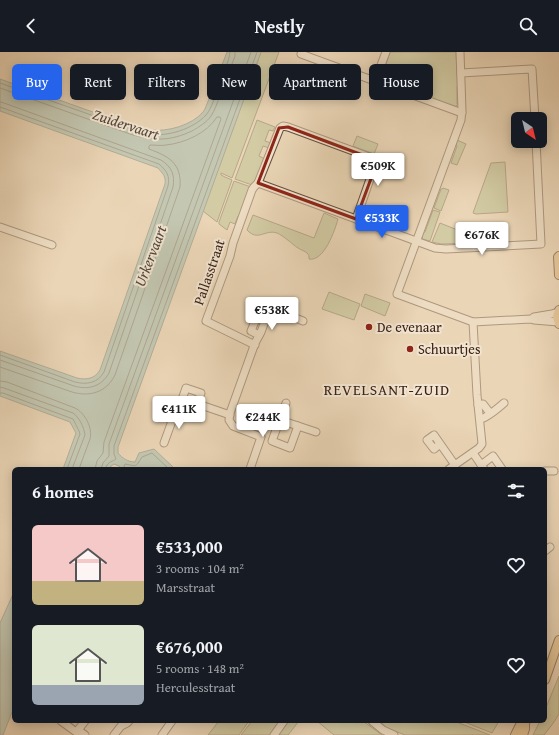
<!DOCTYPE html>
<meta charset="utf-8">
<style>
:root{--surface:#171b24;--page:#20242c;--text:#f1f3f6;--muted:#9ea1a6;--accent:#2563eb}
body{margin:0;font-family:"Gentium Book Plus",serif;background:var(--page);color:var(--text);height:100vh;display:flex;flex-direction:column;font-size:15px;white-space:nowrap}
*{box-sizing:border-box;margin:0}
p{font-size:13px;color:var(--muted)}
.icon{flex:none;width:22px;height:22px;fill:none;stroke:currentColor;stroke-width:2;stroke-linecap:round;stroke-linejoin:round}
.map{position:relative;flex:1;overflow:hidden}
.details{position:absolute;left:12px;top:415px;width:535px;height:256px;display:flex;flex-direction:column;background:var(--surface);border-radius:6px;box-shadow:0 2px 10px #0003}
.details>*{flex:none}
.banner{position:absolute;left:12px;top:12px;width:535px;height:36px;display:flex;gap:8px}
.needle{width:26px;rotate:145deg}
.buttons{position:absolute;left:511px;top:60px;display:grid;gap:8px}
.buttons a{display:grid;place-items:center;width:36px;height:36px;border-radius:6px;background:var(--surface);box-shadow:0 2px 10px #0003;font-size:20px}
.price{position:absolute;translate:-50% -34px;padding:0 9px;border-radius:4px;background:#fff;color:#222;font-size:13px;line-height:26px;filter:drop-shadow(0 1px 2px #0008)}
.price::after{content:'';position:absolute;left:50%;top:24px;width:12px;height:9px;margin-left:-6px;background:inherit;clip-path:polygon(0 0,100% 0,50% 100%)}
.price.active{background:var(--accent);color:#fff}
ul{padding:0;list-style:none}
li{display:flex;align-items:center;gap:12px;height:100px;padding:0 20px}
li span{display:grid;place-items:center;flex:none;width:112px;height:80px;border-radius:6px;color:#555}
li>.icon{margin-inline-start:auto}
span .icon{width:48px;height:48px;fill:#fffc;stroke-width:1}
li b{font-size:17px}
h2{display:flex;justify-content:space-between;align-items:center;height:48px;padding:0 20px;font-size:17px}
.chip{padding:0 14px;border-radius:6px;background:var(--surface);box-shadow:0 2px 10px #0003;font-size:14px;line-height:36px}
.chip.active{background:var(--accent);color:#fff}
header{display:flex;justify-content:space-between;align-items:center;height:52px;padding:0 20px;background:var(--surface);font-size:18px;font-weight:700}
.map>svg:first-child{display:block}
</style>
<header><svg class="icon" aria-label="back" viewBox="0 0 24 24"><path d="M15 5l-7 7 7 7"/></svg>Nestly<svg class="icon" aria-label="search" viewBox="0 0 24 24"><circle cx="10" cy="10" r="6"/><path d="M15 15l6 6"/></svg></header>
<div class="map">
<svg width="559" height="683" viewBox="0 0 559 683">
<rect width="100%" height="100%" fill="#ead6b6"/>
<filter id="stains"><feTurbulence type="fractalNoise" baseFrequency=".005" numOctaves="4"/><feColorMatrix values="0 0 0 0 .2 0 0 0 0 .09 0 0 0 0 .02 0 0 0 .5 -.17"/></filter>
<radialGradient id="worn" r=".72"><stop offset=".6" stop-color="#630" stop-opacity="0"/><stop offset="1" stop-color="#630" stop-opacity=".3"/></radialGradient>
<!-- green -->
<g fill="#b7be8e" stroke="#7a7052">
<path d="M261,0H279L232,126L221,121V123L225,125L232,128L217,170L203,159Z"/>
<path d="M390,0H456L458,33L457,34V52H458L455,55L404,38L406,33L385,26L384,30L380,27L379,25L381,17L385,15Z"/>
<path d="M257,68L275,75L273,79L269,78L265,89L271,91L269,96L263,94L259,104L265,107L259,124L252,133L235,127Z"/>
<path d="M357,84L378,92L374,102L353,94Z"/>
<path d="M457,88L466,92L457,113L451,111L457,94L456,91Z"/>
<path d="M505,110L508,160L476,162L473,161L491,111Z"/>
<path d="M234,129L251,135L240,164H238L235,172L230,170L227,178L219,172V170Z"/>
<path d="M443,136L449,138L441,159L434,156L441,137H442Z"/>
<path d="M433,158L440,160L430,189L422,187L423,181L425,180Z"/>
<path d="M324,161L338,167C335,178 324,210 309,207C309,204 309,203 307,201C305,199 301,198 298,196C292,192 284,184 277,181C265,177 258,190 247,178L253,163L314,186Z"/>
<path d="M440,171L465,181V179L470,178V191L441,192L432,190Z"/>
<path d="M329,240L360,252L354,268L322,257Z"/>
<path d="M365,242L390,251L385,264L361,254Z"/>
<path d="M559,624V662L554,670L544,683H533L540,669H545V658Z"/>
<path d="M219,669H249L239,683H208Z"/>
<path d="M252,669H299L288,683H241Z"/>
<path d="M317,669H363L382,683H334Z"/>
<path d="M380,669H454L490,683H405L385,675Z"/>
<path d="M462,669H499L492,681Z"/>
</g>
<!-- water -->
<g fill="#98b9af" stroke="#737c72">
<path d="M227,0H261L118,395V401C122,406 128,410 135,410L139,401L154,397L173,415L172,417H122L119,414L114,412L111,414L109,417H63L76,381L70,370L0,344V299L77,326C86,328 95,327 100,318L165,132C166,124 163,122 158,116L0,59V27L135,75C140,76 146,78 151,78C168,80 192,73 203,60C205,58 206,54 207,52Z"/>
<path d="M14,540V655L3,683H0V571Z"/>
</g>
<g fill="none" stroke-linecap="round" stroke-linejoin="round">
<!-- shore -->
<g stroke="#6a6d62" stroke-width="1">
<path d="M0,31L134,78C139,80 144,81 149,82C168,85 193,77 206,63C213,55 215,42 219,32C223,22 229,10 230,0"/>
<path d="M0,36L133,83C156,89 170,89 192,79C199,75 207,70 211,64C215,58 217,51 220,44C225,31 230,17 235,4V0"/>
<path d="M0,50L4,51L161,108C172,115 175,123 173,135L109,321C101,335 88,338 74,334L0,308"/>
<path d="M0,55L3,56L159,112C167,119 170,124 168,134L104,320C98,331 87,333 75,330L0,303"/>
<path d="M0,315L72,340C89,345 106,341 115,323L180,135C182,111 168,104 149,97V94L150,93C155,93 161,94 166,93C185,91 207,81 217,65H220L221,67L104,390L103,401L97,409L95,417"/>
<path d="M0,329L7,330L75,356C85,361 93,376 90,387L79,417"/>
<path d="M0,335L4,336L73,361C79,365 84,375 85,383L72,417"/>
<path d="M0,341H3L73,367L79,379L80,382L67,417"/>
<path d="M101,417L103,411L109,404V392L251,0"/>
<path d="M106,417C106,410 112,410 116,407L114,402V394L257,0"/>
<path d="M125,417L124,414L125,412C137,414 135,416 142,405L152,401L169,417"/>
</g>
<defs>
<g id="minor">
<path d="M302,0L301,2L462,61"/>
<path d="M460,0L462,58L461,68L397,242L473,270L531,267L534,268L558,270"/>
<path d="M461,21L532,17L535,67"/>
<path d="M375,29L386,0"/>
<path d="M258,131L435,196L446,197L541,192L536,89"/>
<path d="M0,175L52,193"/>
<path d="M534,265L552,262L558,260"/>
<path d="M259,283L251,279L258,262L267,265"/>
<path d="M255,293L206,269L230,204L233,191L252,138L254,135L258,131L280,76L283,74L288,75L372,106C375,108 376,110 375,113L356,167"/>
<path d="M286,351L272,389L290,396L298,374"/>
<path d="M198,352L230,363"/>
<path d="M478,353L483,352L490,361"/>
<path d="M480,367C487,366 498,356 504,351"/>
<path d="M280,368L316,380"/>
<path d="M164,391L176,358L179,356L186,336L201,341C198,348 197,355 194,362L179,356"/>
<path d="M440,392L434,397L427,388L434,383L455,413"/>
<path d="M473,401L484,417"/>
<path d="M481,413L493,404L502,417"/>
<path d="M250,417L261,385L233,374L229,368L230,361L255,291L261,280L268,261L278,264L283,261L303,269"/>
<path d="M449,417L479,396L482,392L477,343L473,270"/>
<path d="M545,419H554"/>
<path d="M545,499L550,495"/>
<path d="M61,669L76,680L78,678L85,683"/>
<path d="M372,669L383,678L394,683"/>
<path d="M78,678L85,669"/>
<path d="M114,683L121,674L127,671L129,669"/>
<path d="M162,683L172,669"/>
<path d="M274,683L284,669"/>
</g>
<g id="major">
<path d="M559,204L558,205L559,223"/>
<path d="M559,258L557,265L559,272"/>
<path d="M545,628L559,588"/>
<path d="M515,683L520,673L525,671"/>
<path d="M523,683L525,677V671L526,669"/>
</g>
</defs>
<!-- minor casing -->
<use href="#minor" stroke="#684e3e" stroke-width="9"/>
<!-- major casing -->
<use href="#major" stroke="#3c2116" stroke-width="10"/>
<!-- minor -->
<use href="#minor" stroke="#f1e4d0" stroke-width="7"/>
<!-- major -->
<use href="#major" stroke="#e5bb7b" stroke-width="8"/>
</g>
<!-- marked area -->
<path d="M0 0H559V683H0ZM288,75L373,107L376,113L356,167L258,131L279,76Z" fill="#ead6b6" fill-opacity=".55" fill-rule="evenodd"/>
<path fill="none" stroke="#8f2418" stroke-width="3" stroke-linejoin="round" d="M288,75L373,107L376,113L356,167L258,131L279,76Z"/>
<!-- markers -->
<g fill="#8f2418" stroke="#f1e4d0" stroke-width="1.5">
<circle cx="369" cy="275" r="4"/>
<circle cx="410" cy="297" r="4"/>
</g>
<g text-anchor="middle" dominant-baseline="central" stroke-width="4" stroke-linejoin="round" paint-order="stroke">
<!-- street labels -->
<g font-size="14" fill="#3c2116" stroke="#f1e4d0">
<text transform="translate(209 220) rotate(-71)">Pallasstraat</text>
</g>
<!-- poi labels -->
<g font-size="14" fill="#3c2116" stroke="#f1e4d0" text-anchor="start">
<text x="377" y="275">De evenaar</text>
<text x="418" y="297">Schuurtjes</text>
</g>
<!-- water labels -->
<g font-size="15" font-style="italic" fill="#53473c" stroke="#f1e4d0">
<text transform="translate(126 72) rotate(18)">Zuidervaart</text>
<text transform="translate(150 204) rotate(-69)">Urkervaart</text>
</g>
<!-- neighbourhood labels -->
<g font-size="15" letter-spacing="1" fill="#3c2116" stroke="#f1e4d0">
<text x="387" y="337">REVELSANT-ZUID</text>
</g>
</g>
<rect width="100%" height="100%" filter="url(#stains)"/>
<rect width="100%" height="100%" fill="url(#worn)"/>
</svg>
<div class="buttons">
<a><svg class="needle" viewBox="-14 -14 28 28"><path d="M0-13l5 13h-10z" fill="#e53935"/><path d="M0 13l5-13h-10z" fill="#9ea1a6"/></svg></a>
</div>
<b class="price" style="left:378px;top:135px">€509K</b>
<b class="price active" style="left:382px;top:187px">€533K</b>
<b class="price" style="left:482px;top:204px">€676K</b>
<b class="price" style="left:272px;top:279px">€538K</b>
<b class="price" style="left:179px;top:378px">€411K</b>
<b class="price" style="left:263px;top:386px">€244K</b>
<div class="banner">
<a class="chip active">Buy</a>
<a class="chip">Rent</a>
<a class="chip">Filters</a>
<a class="chip">New</a>
<a class="chip">Apartment</a>
<a class="chip">House</a>
</div>
<section class="details">
<h2>6 homes<svg class="icon" aria-label="filters" viewBox="0 0 24 24"><path d="M4 7h16M4 17h16"/><circle cx="9" cy="7" r="2"/><circle cx="15" cy="17" r="2"/></svg></h2>
<ul>
<li><span style="background:linear-gradient(#f6c9c9 70%,#c2b280 0)"><svg class="icon" aria-label="home" viewBox="0 0 24 24"><path d="M3 11l9-7 9 7M6 9v11h12V9"/></svg></span><div><b>€533,000</b><p>3 rooms · 104 m²</p><p>Marsstraat</p></div><svg class="icon" aria-label="heart" viewBox="0 0 24 24"><path d="M12 20l-8-8c-3-5 5-10 8-4 3-6 11-1 8 4z"/></svg></li>
<li><span style="background:linear-gradient(#dfe7d0 75%,#9aa5b1 0)"><svg class="icon" aria-label="home" viewBox="0 0 24 24"><path d="M3 11l9-7 9 7M6 9v11h12V9"/></svg></span><div><b>€676,000</b><p>5 rooms · 148 m²</p><p>Herculesstraat</p></div><svg class="icon" aria-label="heart" viewBox="0 0 24 24"><path d="M12 20l-8-8c-3-5 5-10 8-4 3-6 11-1 8 4z"/></svg></li>
</ul>
</section>
</div>
